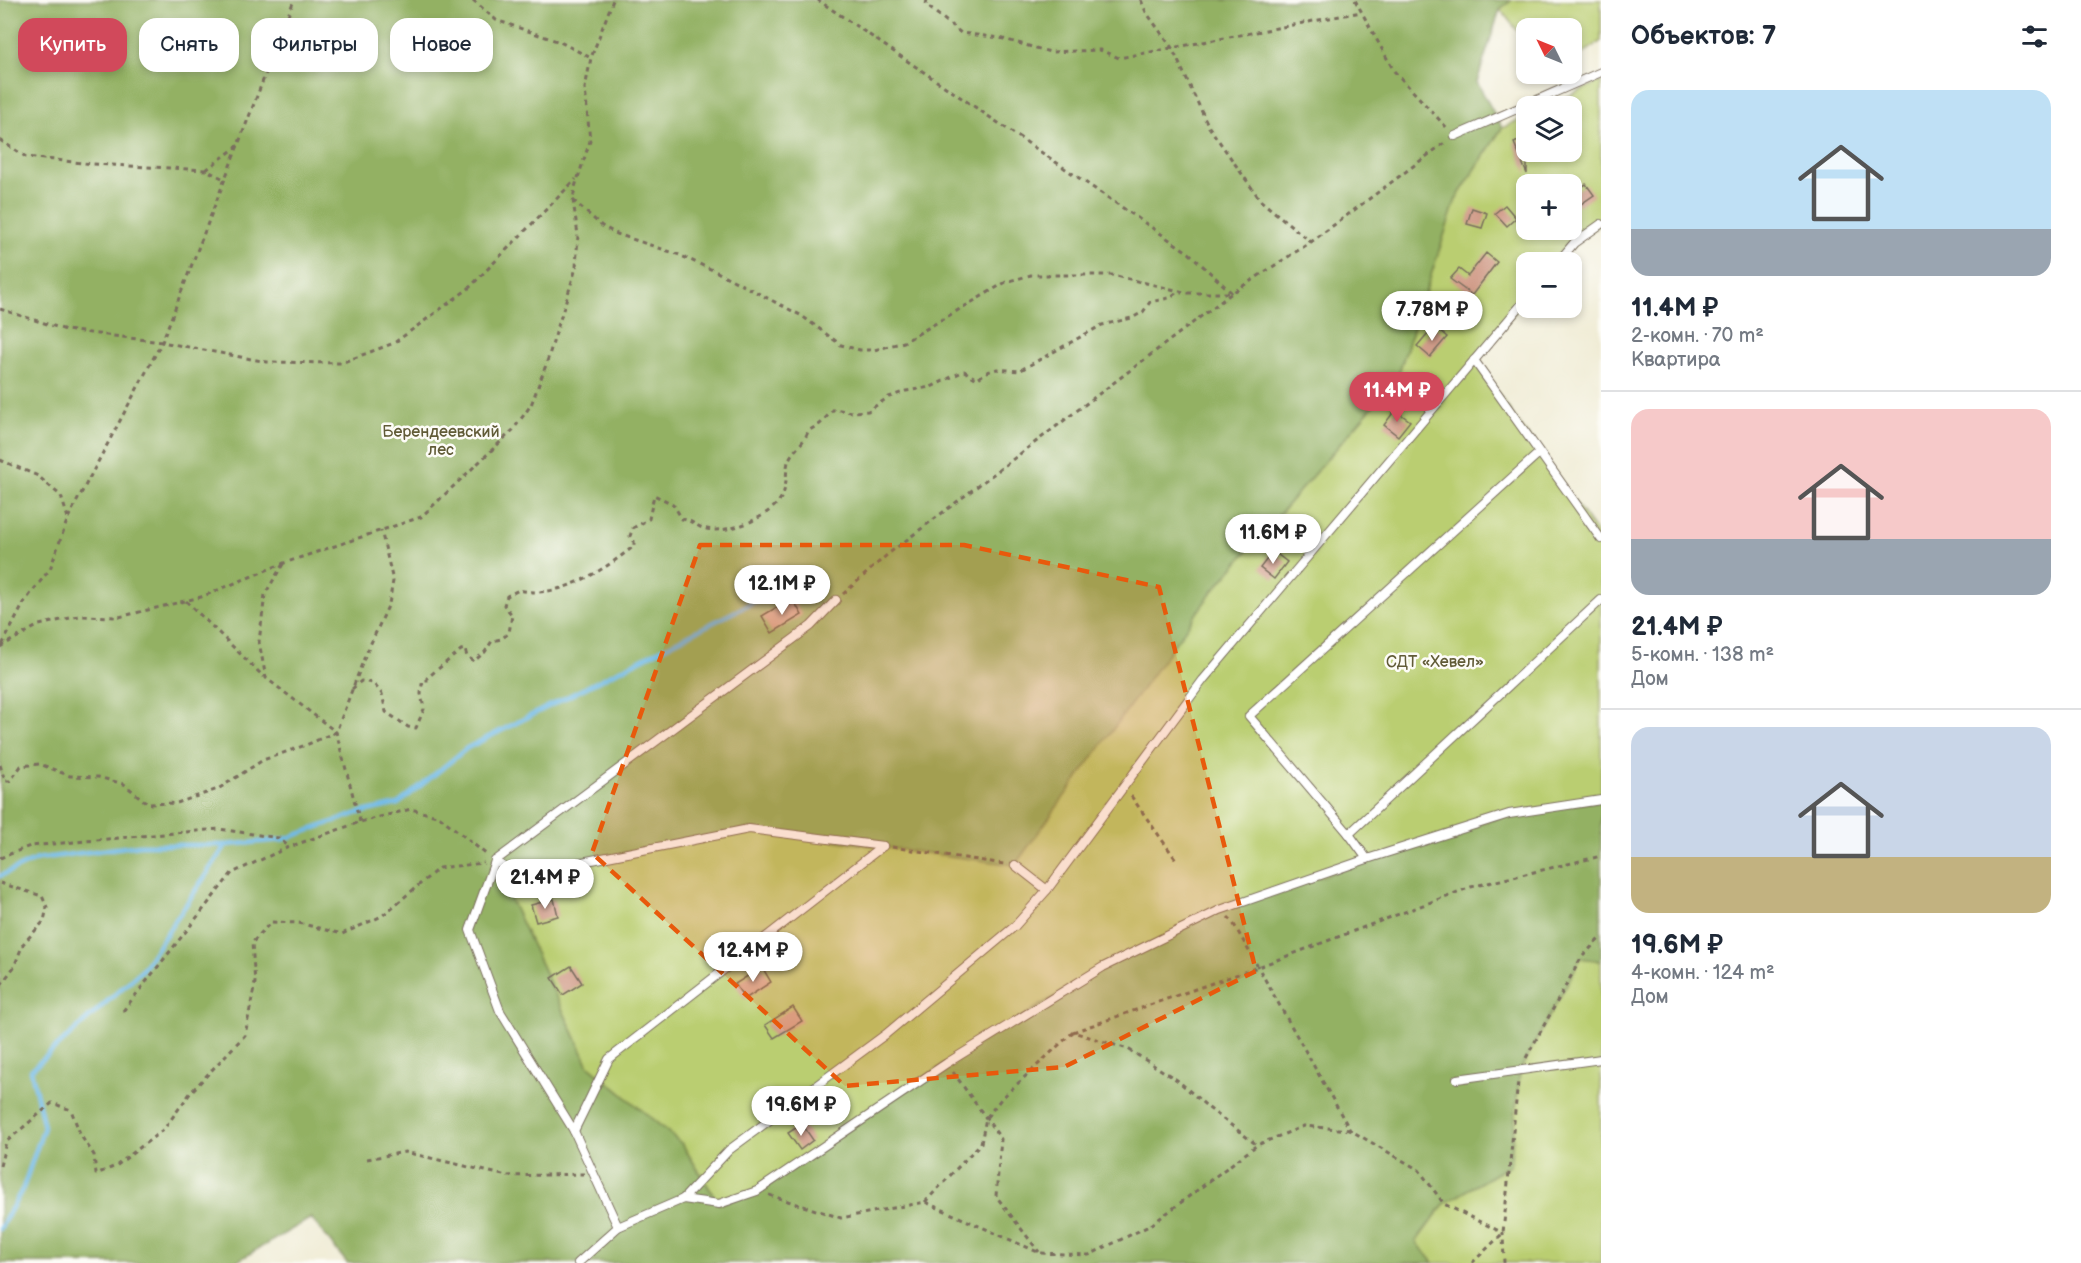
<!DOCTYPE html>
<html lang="ru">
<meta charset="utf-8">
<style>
:root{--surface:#fff;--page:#f2f2f3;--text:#1f2937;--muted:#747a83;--line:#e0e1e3;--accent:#d1495b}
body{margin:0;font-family:"Balsamiq Sans",sans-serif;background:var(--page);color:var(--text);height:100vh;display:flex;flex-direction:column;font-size:22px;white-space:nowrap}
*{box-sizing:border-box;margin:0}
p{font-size:20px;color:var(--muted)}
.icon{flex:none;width:33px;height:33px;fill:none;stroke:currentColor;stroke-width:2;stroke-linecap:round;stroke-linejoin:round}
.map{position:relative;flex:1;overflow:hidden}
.details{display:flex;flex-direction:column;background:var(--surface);width:480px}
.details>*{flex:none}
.guide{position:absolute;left:18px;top:18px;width:570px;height:54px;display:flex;gap:12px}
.needle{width:39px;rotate:313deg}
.fabs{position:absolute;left:1516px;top:18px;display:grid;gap:12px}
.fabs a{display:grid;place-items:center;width:66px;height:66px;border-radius:12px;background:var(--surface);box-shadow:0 3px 9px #0003;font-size:30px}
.price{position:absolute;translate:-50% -51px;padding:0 14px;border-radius:21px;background:#fff;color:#222;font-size:20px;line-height:39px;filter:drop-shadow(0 2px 3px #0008)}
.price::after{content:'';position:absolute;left:50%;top:36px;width:18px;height:14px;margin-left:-9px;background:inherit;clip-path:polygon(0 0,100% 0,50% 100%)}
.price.selected{background:var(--accent);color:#fff}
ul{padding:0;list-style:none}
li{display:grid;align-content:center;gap:12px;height:318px;padding:0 30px}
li+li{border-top:2px solid var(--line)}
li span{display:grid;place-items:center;height:186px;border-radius:18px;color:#555}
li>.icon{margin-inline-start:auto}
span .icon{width:108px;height:108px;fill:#fffc;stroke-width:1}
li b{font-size:26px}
h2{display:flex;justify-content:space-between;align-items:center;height:72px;padding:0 30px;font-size:26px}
.pill{padding:0 21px;border-radius:18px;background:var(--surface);box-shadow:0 3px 9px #0003;font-size:21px;line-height:54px}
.pill.selected{background:var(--accent);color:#fff}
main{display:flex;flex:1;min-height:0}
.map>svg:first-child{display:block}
</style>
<main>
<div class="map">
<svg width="1601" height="1263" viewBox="0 0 1601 1263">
<rect width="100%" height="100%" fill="#fdfcf7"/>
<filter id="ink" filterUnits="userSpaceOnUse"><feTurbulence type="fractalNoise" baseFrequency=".0167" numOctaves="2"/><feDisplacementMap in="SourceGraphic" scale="12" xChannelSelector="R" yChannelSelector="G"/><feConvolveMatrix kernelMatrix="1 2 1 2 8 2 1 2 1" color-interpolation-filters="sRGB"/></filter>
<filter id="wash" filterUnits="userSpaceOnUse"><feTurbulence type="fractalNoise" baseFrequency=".008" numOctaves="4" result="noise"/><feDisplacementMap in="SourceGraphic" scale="24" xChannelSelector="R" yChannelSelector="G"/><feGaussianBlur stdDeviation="1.35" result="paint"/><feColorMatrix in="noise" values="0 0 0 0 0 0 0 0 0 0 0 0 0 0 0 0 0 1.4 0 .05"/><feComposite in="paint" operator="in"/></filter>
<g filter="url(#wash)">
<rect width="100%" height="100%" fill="#f0ecd5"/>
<!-- green -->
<g fill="#bace71" stroke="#7a7c48" stroke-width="1.5" fill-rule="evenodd">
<path d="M1512,0H1601V41L1572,61V28H1527V43L1500,9Z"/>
<path d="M1601,81V224L1574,243L1558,262H1527V298L1474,360L1601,539V800L757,1191L719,1204L682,1144L589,1066L507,892L516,875L1212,592L1397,378L1456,199L1502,128L1527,116V152H1572V106H1547ZM1527,184H1572V230H1527Z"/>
<path d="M1581,958L1601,961V1263H1433L1416,1242L1444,1204L1510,1165L1520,1070Z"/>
</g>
<!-- forest -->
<path fill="#93b163" stroke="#676e40" stroke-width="1.5" d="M0,0H1512L1500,9L1477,82L1502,128L1456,199L1397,378L1212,592L1015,865L749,829L516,875L507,892L589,1066L682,1144L719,1204L757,1191L947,1063L1103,967L1220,910L1509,814L1601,800V961L1581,958L1520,1070L1510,1165L1444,1204L1416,1241L1433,1263H347L311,1218L234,1263H0Z"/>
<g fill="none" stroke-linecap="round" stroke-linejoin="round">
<!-- stream -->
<g stroke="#6fbae8" stroke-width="4.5">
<path d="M0,876L37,859L140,845H226L282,840L358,813L398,804L467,748L787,585"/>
<path d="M0,1229L23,1188L44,1127L31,1070L142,970L226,845"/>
</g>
</g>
<g id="blocks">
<!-- building -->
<g fill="#d19d8a">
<path d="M1527,137V174L1514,143Z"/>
<path d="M1586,184L1594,195L1578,206L1572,198V193Z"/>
<path d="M1505,205L1516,218L1507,226L1495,213Z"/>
<path d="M1472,208L1487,213L1482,228L1467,224Z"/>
<path d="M1486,253L1497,262L1472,295L1450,279L1459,269L1468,276Z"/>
<path d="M1434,326L1447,337L1430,357L1417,346Z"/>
<path d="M1395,410L1410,421L1398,436L1384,425Z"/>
<path d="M1273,551L1287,562L1274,579L1260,568Z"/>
<path d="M792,598L802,615L772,633L762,616Z"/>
<path d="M554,899L558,916L536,922L531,905Z"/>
<path d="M571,966L582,983L563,995L552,978Z"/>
<path d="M762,967L771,982L745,999L735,984Z"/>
<path d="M793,1007L802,1021L774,1038L765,1025Z"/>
<path d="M802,1124L813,1140L800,1150L788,1133Z"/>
</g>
</g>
</g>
<g filter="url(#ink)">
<use href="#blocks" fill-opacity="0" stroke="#7a6e5e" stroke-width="1.5"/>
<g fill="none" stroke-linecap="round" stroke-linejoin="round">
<defs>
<g id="service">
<path d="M1455,136L1601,72"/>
<path d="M1558,262L1574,243L1601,224"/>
<path d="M1474,360L1601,539"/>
<path d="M1349,834L1601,600"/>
<path d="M1367,859L1349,834L1249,716L1539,453"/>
<path d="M495,861L811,626L836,600"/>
<path d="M1015,865L1047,890"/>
<path d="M1457,1079L1601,1059"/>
<path d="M574,1131L609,1059L883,846"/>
<path d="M683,1199L719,1204L757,1191L947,1063L1103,967L1220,910L1367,859L1509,814L1601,800"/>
<path d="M618,1227L574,1131L500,1011L470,930L495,861L516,875L749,829L883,846"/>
<path d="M578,1263L618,1227L683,1199L729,1150L886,1034L1015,926L1047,890L1203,680L1527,298"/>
</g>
</defs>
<!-- service casing -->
<use href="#service" stroke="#7a6e5e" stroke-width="10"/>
<!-- path -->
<g stroke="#7a6e5e" stroke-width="3" stroke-dasharray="4.5 4.5" stroke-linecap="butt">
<path d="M473,0L496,20L560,42L591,58"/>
<path d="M927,0L926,5L961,33L1000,38L1050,52L1100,50L1119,58L1361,12"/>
<path d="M1141,0L1146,12L1172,48L1209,127L1261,201L1311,242"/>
<path d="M1355,0L1394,71L1448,129"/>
<path d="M0,140L26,157L93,164L206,170L226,180"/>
<path d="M206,170L239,145"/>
<path d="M573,200L602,226L617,234L677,254L717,272L802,316L841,345L860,350H874L904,342L1006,282L1031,275H1112L1188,293H1232L1189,253L818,0"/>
<path d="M0,309L66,330L162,342L267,362L341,363L394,343L468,289L576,179"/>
<path d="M0,460L38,476L61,496L68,518L50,569L25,601L2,645"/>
<path d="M68,518L162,342L294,0"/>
<path d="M283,564L265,594L259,642L266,678L336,732L360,822"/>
<path d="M843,594L888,554L1232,293L1311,242L1447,141"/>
<path d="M186,601L264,677"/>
<path d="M0,647L39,625L79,616L119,617L201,597L284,563L421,517L513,430L531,405L546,365L576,268L578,235L573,200L575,187L590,141L585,88L591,58L613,0"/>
<path d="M352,689L361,681L373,683L382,694L386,712L408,727L416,728L424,709L421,694L422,684L427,683V678L461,650L465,649L467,657L474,661L485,652L492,641L501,639L509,633L512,615L504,605L507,596L519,590C559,600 604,570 634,546V541L630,536L633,528L649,519L654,495L673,504L682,519C693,521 696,526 703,528C726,536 769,518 781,498C788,486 785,474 788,462C792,450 805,443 808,431L820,424L834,409L851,412L868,411L889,397L906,391L931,387L964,371L977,379L987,372L997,369L1019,371L1102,325L1132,318L1143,312L1150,302L1169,298L1176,293H1182"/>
<path d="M0,765L5,781H10L21,766L40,764L70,776L98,777L124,784L148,804L177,803L218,789L263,760L306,745L336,732L365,656L389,604L393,581L381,530"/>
<path d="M1131,796L1177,861"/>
<path d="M892,847L1004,864"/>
<path d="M0,858L30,846L219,829L279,838L289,847"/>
<path d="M0,883L42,896L47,907L44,921L23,944L14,967L0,986"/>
<path d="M1228,917L1232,921L1350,1130L1419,1170L1444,1204L1503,1233L1504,1263"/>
<path d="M123,1011L232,873L289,847L360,822L411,809L440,817L487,855"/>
<path d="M1073,1032L1258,967L1471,887L1601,856"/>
<path d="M1526,1058L1581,958L1601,937"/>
<path d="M953,1072L1001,1139L996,1196L1039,1252"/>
<path d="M367,1159L405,1152L507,1176L584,1174"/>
<path d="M0,1166L6,1142L52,1103L71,1110L81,1136L94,1155L96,1174L116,1166L164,1129L191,1092L245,1035L255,983L252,943L271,922L299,923L342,934L382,916L439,868L484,863"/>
<path d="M769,1195L841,1218L925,1202L1040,1253L1089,1255L1151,1225L1257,1145L1304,1126L1350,1130"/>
<path d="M925,1202L981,1143L986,1118L1001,1099L1073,1032L1128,1049L1177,1080L1210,1109L1257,1145"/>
<path d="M1472,1263L1503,1233L1518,1081"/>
</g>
<!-- service -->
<use href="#service" stroke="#fff" stroke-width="8"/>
</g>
</g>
<!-- marked area -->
<path fill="#e8590c" fill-opacity="0.2" stroke="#e8590c" stroke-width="4.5" stroke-dasharray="12 8" stroke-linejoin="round" d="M700,545H964L1159,587L1256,971L1064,1067L845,1086L592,853Z"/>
<g text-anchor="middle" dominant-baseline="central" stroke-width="5" stroke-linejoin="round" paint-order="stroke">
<!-- park labels -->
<g font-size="16" fill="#615b37" stroke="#fdfcf7">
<text x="441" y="432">Берендеевский<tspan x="441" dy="18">лес</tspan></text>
<text x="1435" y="662">СДТ «Хевел»</text>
</g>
</g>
</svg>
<div class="fabs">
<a><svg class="needle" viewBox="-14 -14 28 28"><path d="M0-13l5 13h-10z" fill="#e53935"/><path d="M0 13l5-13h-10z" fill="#747a83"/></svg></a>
<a><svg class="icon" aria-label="layers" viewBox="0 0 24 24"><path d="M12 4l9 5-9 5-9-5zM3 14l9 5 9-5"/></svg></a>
<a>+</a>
<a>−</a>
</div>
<b class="price" style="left:1432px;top:342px">7.78M ₽</b>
<b class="price selected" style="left:1397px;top:423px">11.4M ₽</b>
<b class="price" style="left:1273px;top:565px">11.6M ₽</b>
<b class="price" style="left:782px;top:616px">12.1M ₽</b>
<b class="price" style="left:545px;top:910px">21.4M ₽</b>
<b class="price" style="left:753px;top:983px">12.4M ₽</b>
<b class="price" style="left:801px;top:1137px">19.6M ₽</b>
<div class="guide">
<a class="pill selected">Купить</a>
<a class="pill">Снять</a>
<a class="pill">Фильтры</a>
<a class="pill">Новое</a>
</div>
</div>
<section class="details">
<h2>Объектов: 7<svg class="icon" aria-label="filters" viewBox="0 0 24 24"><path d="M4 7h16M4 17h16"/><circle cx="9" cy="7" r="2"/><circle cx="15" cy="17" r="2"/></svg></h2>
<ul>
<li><span style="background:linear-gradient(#bfe0f5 75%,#9aa5b1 0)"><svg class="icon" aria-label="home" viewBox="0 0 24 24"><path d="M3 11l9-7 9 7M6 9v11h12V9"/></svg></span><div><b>11.4M ₽</b><p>2-комн. · 70 m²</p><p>Квартира</p></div></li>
<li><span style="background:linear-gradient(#f6c9c9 70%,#9aa5b1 0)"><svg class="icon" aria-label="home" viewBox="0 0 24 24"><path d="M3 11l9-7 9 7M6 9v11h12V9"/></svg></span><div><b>21.4M ₽</b><p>5-комн. · 138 m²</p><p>Дом</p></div></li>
<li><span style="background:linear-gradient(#c9d6e8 70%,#c2b280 0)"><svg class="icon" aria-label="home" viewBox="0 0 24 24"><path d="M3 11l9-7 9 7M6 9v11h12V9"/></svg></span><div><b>19.6M ₽</b><p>4-комн. · 124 m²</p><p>Дом</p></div></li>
</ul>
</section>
</main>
